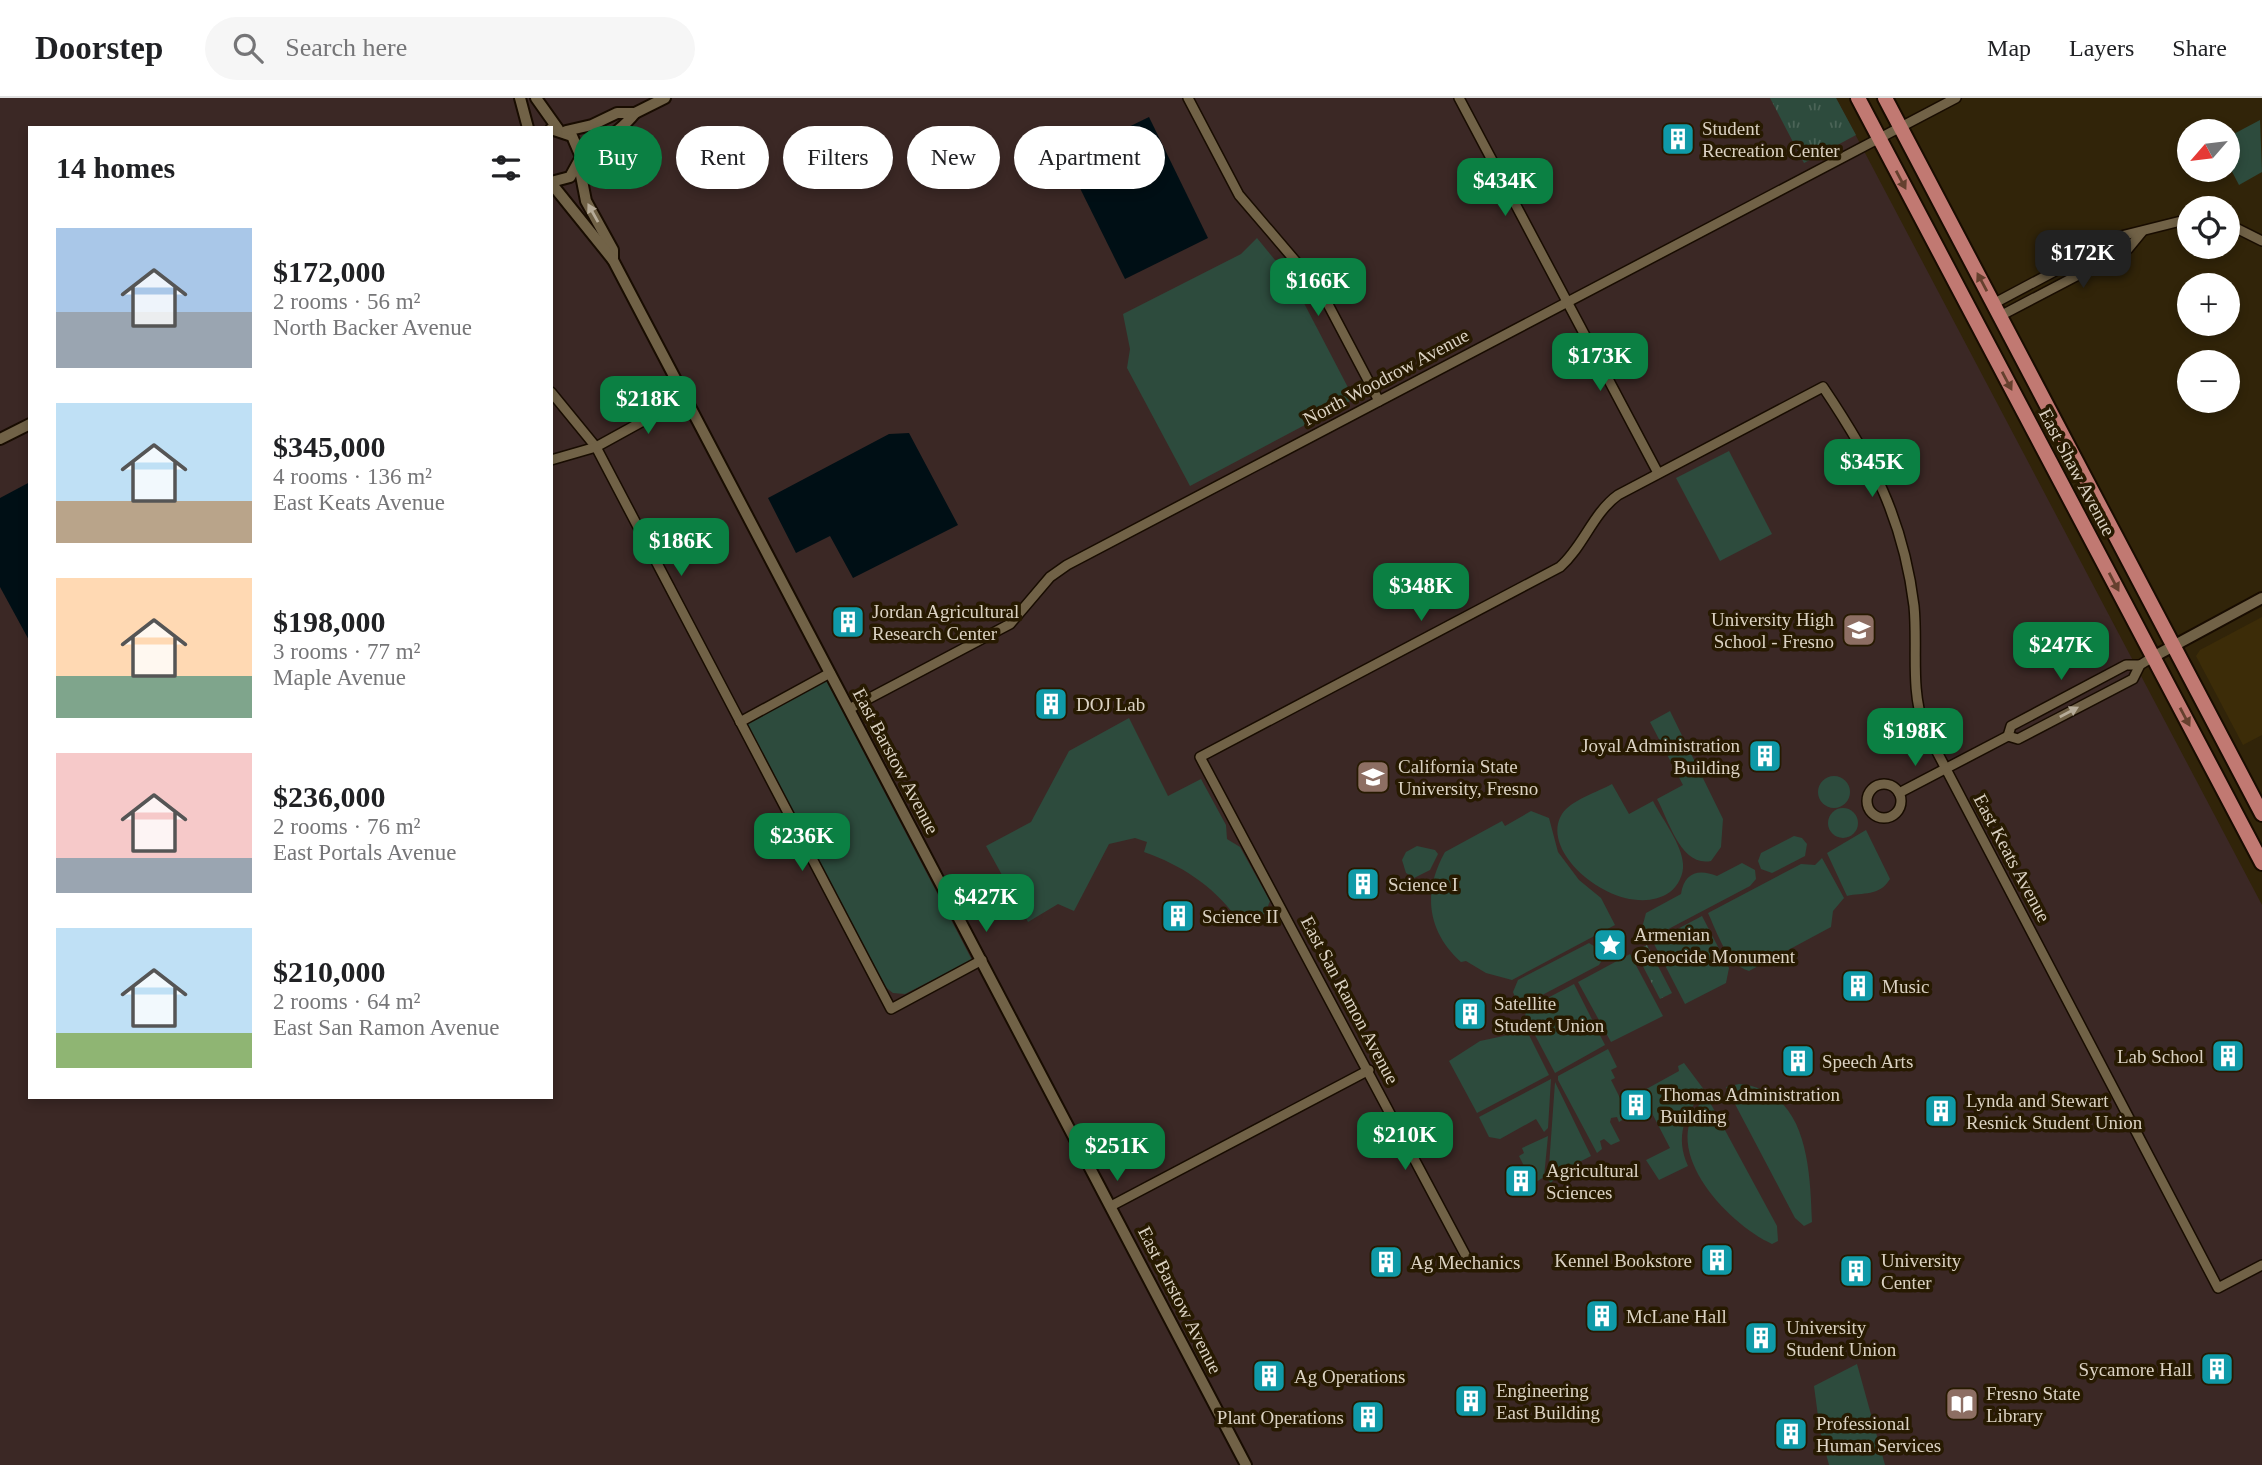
<!DOCTYPE html>
<meta charset="utf-8">
<style>
:root{--surface:#fff;--page:#f6f6f6;--text:#202124;--muted:#757577;--line:#e0e0e0;--accent:#0b8043}
body{margin:0;font-family:Georgia,serif;background:var(--page);color:var(--text);height:100vh;display:flex;flex-direction:column;font-size:26px;white-space:nowrap}
*{box-sizing:border-box;margin:0}
p{font-size:23px;color:var(--muted)}
.icon{flex:none;width:38px;height:38px;fill:none;stroke:currentColor;stroke-width:2;stroke-linecap:round;stroke-linejoin:round}
.map{position:relative;flex:1;overflow:hidden}
.drawer{position:absolute;left:28px;top:28px;width:525px;height:973px;display:flex;flex-direction:column;background:var(--surface);border-radius:0px;box-shadow:0 4px 10px #0003}
.drawer>*{flex:none}
.banner{position:absolute;left:574px;top:28px;width:665px;height:63px;display:flex;gap:14px}
.needle{width:46px;rotate:242deg}
.fabs{position:absolute;left:2177px;top:21px;display:grid;gap:14px}
.fabs a{display:grid;place-items:center;width:63px;height:63px;border-radius:50%;background:var(--surface);box-shadow:0 4px 10px #0003;font-size:35px}
.price{position:absolute;translate:-50% -60px;padding:0 16px;border-radius:14px;background:var(--accent);color:#fff;font-size:23px;line-height:46px;filter:drop-shadow(0 2px 4px #0008)}
.price::after{content:'';position:absolute;left:50%;top:42px;width:21px;height:16px;margin-left:-10px;background:inherit;clip-path:polygon(0 0,100% 0,50% 100%)}
.price.active{background:#222;color:#fff}
ul{padding:0;list-style:none}
li{display:flex;align-items:center;gap:21px;height:175px;padding:0 28px}
li span{display:grid;place-items:center;flex:none;width:196px;height:140px;border-radius:0px;color:#555}
li>.icon{margin-inline-start:auto}
span .icon{width:84px;height:84px;fill:#fffc;stroke-width:1}
li b{font-size:30px}
h2{display:flex;justify-content:space-between;align-items:center;height:84px;padding:0 28px;font-size:30px}
.chip{padding:0 24px;border-radius:32px;background:var(--surface);box-shadow:0 4px 10px #0003;font-size:24px;line-height:63px}
.chip.active{background:var(--accent);color:#fff}
header{display:flex;align-items:center;gap:42px;box-sizing:border-box;height:98px;padding:0 35px;background:var(--surface);border-bottom:2px solid var(--line)}
header strong{font-size:33px}
nav{display:flex;gap:38px;margin-inline-start:auto;font-size:24px}
.search{width:490px;height:63px;background:var(--page);display:flex;align-items:center;gap:18px;box-sizing:border-box;padding:0 24px;border-radius:38px;color:var(--muted);font-size:26px}
.map>svg:first-child{display:block}
</style>
<header>
<strong>Doorstep</strong>
<div class="search"><svg class="icon" aria-label="search" viewBox="0 0 24 24"><circle cx="10" cy="10" r="6"/><path d="M15 15l6 6"/></svg>Search here</div>
<nav><a>Map</a><a>Layers</a><a>Share</a></nav>
</header>
<div class="map">
<svg width="2262" height="1367" viewBox="0 0 2262 1367">
<defs>
<pattern id="grass-tufts" width="24" height="20" patternUnits="userSpaceOnUse" patternTransform="scale(1.75)"><rect width="24" height="20" fill="#2d4b3d"/><path d="M3 7l-1-3M5 7V3M7 7l1-3M15 17l-1-3M17 17v-4M19 17l1-3" fill="none" stroke="#4b6457"/></pattern>
</defs>
<rect width="100%" height="100%" fill="#312409"/>
<!-- built -->
<path fill="#3c2c08" d="M2262,519V637L2243,647L2196,558L2200,552Z"/>
<!-- education -->
<path fill="#3b2825" fill-rule="evenodd" d="M0,0H1836L2262,807V1367H0ZM30,30H551V999H30Z"/>
<!-- grass -->
<g fill="url(#grass-tufts)">
<path d="M1770,0H1836L1856,37L1804,65Z"/>
<path d="M1647,847L1672,895L1660,901L1635,853Z"/>
</g>
<!-- green -->
<g fill="#2d4b3d">
<path d="M2260,22L2262,74L2239,87L2228,66V39Z"/>
<path d="M1257,140L1293,184L1354,301L1190,388L1127,270L1130,251L1123,216L1241,156Z"/>
<path d="M1729,353L1772,436L1720,463L1676,380Z"/>
<path d="M826,582L972,862L905,896L893,895L884,888L746,625Z"/>
<path d="M1670,613L1723,721L1721,749L1711,763C1681,769 1669,723 1657,701L1683,687L1650,624Z"/>
<path d="M1129,620L1168,698L1201,681L1226,727L1227,741L1240,749L1270,803L1268,808L1272,815L1236,819C1212,787 1181,767 1144,754L1147,744L1135,740L1109,746L1074,813L1058,806L1028,824L986,748L1031,724L1069,653Z"/>
<circle cx="1834" cy="694" r="16"/>
<path d="M1612,686L1629,716L1653,703C1662,721 1682,746 1683,766C1684,776 1678,788 1670,794C1625,826 1536,757 1562,716C1571,702 1598,694 1612,686Z"/>
<circle cx="1843" cy="725" r="15"/>
<path d="M1531,713L1549,720L1558,754L1579,782L1601,800L1615,827L1512,882L1486,875L1466,863L1461,864C1426,832 1423,793 1445,754L1502,723L1505,728Z"/>
<path d="M1866,732L1890,781C1879,799 1863,794 1847,798L1827,755Z"/>
<path d="M1794,738L1802,740L1807,746L1805,758L1772,775L1761,771L1758,763L1761,755Z"/>
<path d="M1417,748L1435,752L1438,756L1430,772L1414,780L1406,775L1402,762L1406,754Z"/>
<path d="M1822,760L1844,800L1833,813L1831,829L1749,873C1727,867 1717,834 1708,815L1801,766L1815,767Z"/>
<path d="M1742,765L1755,772L1756,781L1750,788L1657,837H1648L1642,830L1646,815L1681,796C1684,775 1698,770 1717,778Z"/>
<path d="M1702,818L1729,870L1726,885L1685,906L1653,844Z"/>
<path d="M1589,845L1602,853L1604,859L1599,867L1529,904L1515,899L1513,894L1518,882Z"/>
<path d="M1630,856L1663,918L1611,944L1578,884Z"/>
<path d="M1574,886L1605,947L1555,975L1525,918L1527,911Z"/>
<path d="M1527,933L1549,977L1477,1015L1449,963L1480,943Z"/>
<path d="M1608,951L1617,969L1611,972L1615,980L1611,982L1629,1018L1619,1024L1617,1019L1611,1020L1610,1024L1620,1043L1611,1047L1604,1041L1600,1043L1602,1051L1597,1055L1558,982V978Z"/>
<path d="M1684,965L1705,993C1684,1015 1675,1039 1688,1068L1659,1082L1646,1062L1670,1050L1641,994L1679,973L1678,968Z"/>
<path d="M1551,981L1548,1030L1544,1034L1536,1021L1500,1041L1489,1039L1479,1019Z"/>
<path d="M1555,984L1591,1058L1560,1074L1551,1085L1548,1082Z"/>
<path d="M1739,986C1808,992 1810,1070 1812,1124L1804,1128L1795,1120L1726,989Z"/>
<path d="M1707,999L1777,1128L1778,1143L1772,1146C1726,1125 1652,1046 1707,999Z"/>
<path d="M1548,1038L1544,1079L1533,1086L1519,1058L1524,1055L1522,1050Z"/>
<path d="M1857,1266L1885,1367H1829L1820,1333L1814,1288Z"/>
</g>
<!-- water -->
<g fill="#000f15">
<path d="M1149,19L1208,140L1125,181L1065,60Z"/>
<path d="M909,335L958,427L853,480L830,438L796,455L768,400L889,336Z"/>
<path d="M30,384V544L0,489V400Z"/>
</g>
<g fill="none" stroke-linecap="round" stroke-linejoin="round">
<defs>
<g id="minor">
<path d="M1188,0L1239,97L1321,193L1379,303"/>
<path d="M1459,0L1658,375"/>
<path d="M2228,126L2262,143"/>
<path d="M1993,206L2121,138L2189,121"/>
<path d="M2000,218L2128,151L2142,134"/>
<path d="M551,294L596,349L891,911L982,862"/>
<path d="M551,362L596,349L685,300"/>
<path d="M849,611L1010,526L1050,479L1067,467L1956,0"/>
<path d="M740,624L830,575"/>
<path d="M2008,638L2011,628L2126,567H2140"/>
<circle cx="1884" cy="703" r="17"/>
<path d="M1899,695L2008,638L2018,641L2133,581L2140,567L2153,559"/>
<path d="M1111,1108L1369,972"/>
<path d="M1468,1162L1200,659L1560,469C1583,449 1593,415 1618,397L1823,289C1872,362 1903,419 1914,508C1918,549 1910,590 1924,629L2218,1190L2262,1167"/>
</g>
<g id="tertiary">
<path d="M520,0L528,30"/>
<path d="M536,0L558,31"/>
<path d="M551,31L572,38L581,59L570,79L551,84"/>
<path d="M566,33L592,27L617,15H635L665,0"/>
<path d="M581,59C600,45 621,33 635,15"/>
<path d="M579,67L586,103L613,152V162"/>
<path d="M551,85L613,162L1246,1367"/>
<path d="M0,341L30,326"/>
<path d="M2153,559L2262,500"/>
</g>
<g id="primary">
<path d="M1858,0L2262,765"/>
<path d="M1885,0L2262,716"/>
</g>
</defs>
<!-- minor casing -->
<use href="#minor" stroke="#180c00" stroke-width="12"/>
<!-- tertiary casing -->
<use href="#tertiary" stroke="#180c00" stroke-width="14"/>
<!-- primary casing -->
<use href="#primary" stroke="#180c00" stroke-width="18"/>
<!-- minor -->
<use href="#minor" stroke="#716247" stroke-width="9"/>
<!-- tertiary -->
<use href="#tertiary" stroke="#716247" stroke-width="10"/>
<!-- primary -->
<use href="#primary" stroke="#c17972" stroke-width="14"/>
</g>
<!-- one-way arrows -->
<defs><path id="oneway-solid" d="M-6-.8H1V-3.2L6.5 0L1 3.2V.8H-6Z" transform="scale(1.75)"/></defs>
<g fill="#65402e">
<use href="#oneway-solid" transform="translate(1901 82) rotate(62)"/>
<use href="#oneway-solid" transform="translate(1982 184) rotate(-118)"/>
<use href="#oneway-solid" transform="translate(2007 283) rotate(62)"/>
<use href="#oneway-solid" transform="translate(2114 484) rotate(62)"/>
<use href="#oneway-solid" transform="translate(2185 619) rotate(62)"/>
</g>
<g fill="#b6ab98">
<use href="#oneway-solid" transform="translate(593 115) rotate(-119)"/>
<use href="#oneway-solid" transform="translate(2069 614) rotate(-28)"/>
</g>
<!-- icons -->
<defs>
<symbol id="building-square" viewBox="-11 -11 22 22"><rect x="-9" y="-9" width="18" height="18" rx="4" fill="#0f9aa8" stroke="#271a01"/><path d="M-4-6H4V6H1V3H-1V6H-4ZM-2.5-4.3h1.7v1.8h-1.7ZM.8-4.3h1.7v1.8H.8ZM-2.5-1h1.7V.8h-1.7ZM.8-1h1.7V.8H.8Z" fill="#fff"/></symbol>
<symbol id="school-square" viewBox="-11 -11 22 22"><rect x="-9" y="-9" width="18" height="18" rx="4" fill="#8d6e63" stroke="#271a01"/><path d="M0-5L7-2L0 1L-7-2ZM-4 1L0 2.5L4 1V4Q0 6-4 4Z" fill="#fff"/></symbol>
<symbol id="university-square" viewBox="-11 -11 22 22"><rect x="-9" y="-9" width="18" height="18" rx="4" fill="#8d6e63" stroke="#271a01"/><path d="M0-5L7-2L0 1L-7-2ZM-4 1L0 2.5L4 1V4Q0 6-4 4Z" fill="#fff"/></symbol>
<symbol id="sight-square" viewBox="-11 -11 22 22"><rect x="-9" y="-9" width="18" height="18" rx="4" fill="#0f9aa8" stroke="#271a01"/><path d="M0-6L1.8-2.2L6-1.7L2.9 1.2L3.7 5.4L0 3.3L-3.7 5.4L-2.9 1.2L-6-1.7L-1.8-2.2Z" fill="#fff"/></symbol>
<symbol id="library-square" viewBox="-11 -11 22 22"><rect x="-9" y="-9" width="18" height="18" rx="4" fill="#8d6e63" stroke="#271a01"/><path d="M-6-4Q-3-5.5-.7-3.5V5Q-3 3-6 4ZM6-4Q3-5.5 .7-3.5V5Q3 3 6 4Z" fill="#fff"/></symbol>
</defs>
<g fill-rule="evenodd">
<use href="#building-square" x="1659" y="22" width="38" height="38"/>
<use href="#building-square" x="829" y="505" width="38" height="38"/>
<use href="#school-square" x="1840" y="513" width="38" height="38"/>
<use href="#building-square" x="1032" y="587" width="38" height="38"/>
<use href="#building-square" x="1746" y="639" width="38" height="38"/>
<use href="#university-square" x="1354" y="660" width="38" height="38"/>
<use href="#building-square" x="1344" y="767" width="38" height="38"/>
<use href="#building-square" x="1159" y="799" width="38" height="38"/>
<use href="#sight-square" x="1591" y="828" width="38" height="38"/>
<use href="#building-square" x="1839" y="869" width="38" height="38"/>
<use href="#building-square" x="1451" y="897" width="38" height="38"/>
<use href="#building-square" x="2209" y="939" width="38" height="38"/>
<use href="#building-square" x="1779" y="944" width="38" height="38"/>
<use href="#building-square" x="1617" y="988" width="38" height="38"/>
<use href="#building-square" x="1922" y="994" width="38" height="38"/>
<use href="#building-square" x="1502" y="1064" width="38" height="38"/>
<use href="#building-square" x="1698" y="1143" width="38" height="38"/>
<use href="#building-square" x="1367" y="1145" width="38" height="38"/>
<use href="#building-square" x="1837" y="1154" width="38" height="38"/>
<use href="#building-square" x="1583" y="1199" width="38" height="38"/>
<use href="#building-square" x="1742" y="1221" width="38" height="38"/>
<use href="#building-square" x="2198" y="1252" width="38" height="38"/>
<use href="#building-square" x="1250" y="1259" width="38" height="38"/>
<use href="#building-square" x="1452" y="1284" width="38" height="38"/>
<use href="#library-square" x="1943" y="1287" width="38" height="38"/>
<use href="#building-square" x="1349" y="1300" width="38" height="38"/>
<use href="#building-square" x="1772" y="1317" width="38" height="38"/>
</g>
<g text-anchor="middle" dominant-baseline="central" stroke-width="7" stroke-linejoin="round" paint-order="stroke">
<!-- poi labels -->
<g font-size="19" fill="#dbd2c3" stroke="#271a01" text-anchor="start">
<text x="1702" y="30">Student<tspan x="1702" dy="22">Recreation Center</tspan></text>
<text x="872" y="513">Jordan Agricultural<tspan x="872" dy="22">Research Center</tspan></text>
<text x="1834" y="521" text-anchor="end">University High<tspan x="1834" dy="22">School - Fresno</tspan></text>
<text x="1076" y="606">DOJ Lab</text>
<text x="1740" y="647" text-anchor="end">Joyal Administration<tspan x="1740" dy="22">Building</tspan></text>
<text x="1398" y="668">California State<tspan x="1398" dy="22">University, Fresno</tspan></text>
<text x="1388" y="786">Science I</text>
<text x="1202" y="818">Science II</text>
<text x="1634" y="836">Armenian<tspan x="1634" dy="22">Genocide Monument</tspan></text>
<text x="1882" y="888">Music</text>
<text x="1494" y="905">Satellite<tspan x="1494" dy="22">Student Union</tspan></text>
<text x="2204" y="958" text-anchor="end">Lab School</text>
<text x="1822" y="963">Speech Arts</text>
<text x="1660" y="996">Thomas Administration<tspan x="1660" dy="22">Building</tspan></text>
<text x="1966" y="1002">Lynda and Stewart<tspan x="1966" dy="22">Resnick Student Union</tspan></text>
<text x="1546" y="1072">Agricultural<tspan x="1546" dy="22">Sciences</tspan></text>
<text x="1692" y="1162" text-anchor="end">Kennel Bookstore</text>
<text x="1881" y="1162">University<tspan x="1881" dy="22">Center</tspan></text>
<text x="1410" y="1164">Ag Mechanics</text>
<text x="1626" y="1218">McLane Hall</text>
<text x="1786" y="1229">University<tspan x="1786" dy="22">Student Union</tspan></text>
<text x="2192" y="1271" text-anchor="end">Sycamore Hall</text>
<text x="1294" y="1278">Ag Operations</text>
<text x="1496" y="1292">Engineering<tspan x="1496" dy="22">East Building</tspan></text>
<text x="1986" y="1295">Fresno State<tspan x="1986" dy="22">Library</tspan></text>
<text x="1344" y="1319" text-anchor="end">Plant Operations</text>
<text x="1816" y="1325">Professional<tspan x="1816" dy="22">Human Services</tspan></text>
</g>
<!-- street labels -->
<g font-size="19" fill="#dbd2c3" stroke="#271a01">
<text transform="translate(1386 279) rotate(-28)">North Woodrow Avenue</text>
<text transform="translate(2077 374) rotate(62)">East Shaw Avenue</text>
<text transform="translate(896 663) rotate(62)">East Barstow Avenue</text>
<text transform="translate(2012 760) rotate(62)">East Keats Avenue</text>
<text transform="translate(1350 902) rotate(62)">East San Ramon Avenue</text>
<text transform="translate(1180 1202) rotate(63)">East Barstow Avenue</text>
</g>
</g>
</svg>
<div class="fabs">
<a><svg class="needle" viewBox="-14 -14 28 28"><path d="M0-13l5 13h-10z" fill="#e53935"/><path d="M0 13l5-13h-10z" fill="#757577"/></svg></a>
<a><svg class="icon" aria-label="locate" viewBox="0 0 24 24"><circle cx="12" cy="12" r="6"/><path d="M12 2v4M12 18v4M2 12h4M18 12h4"/></svg></a>
<a>+</a>
<a>−</a>
</div>
<b class="price" style="left:1505px;top:120px">$434K</b>
<b class="price active" style="left:2083px;top:192px">$172K</b>
<b class="price" style="left:1318px;top:220px">$166K</b>
<b class="price" style="left:1600px;top:295px">$173K</b>
<b class="price" style="left:648px;top:338px">$218K</b>
<b class="price" style="left:1872px;top:401px">$345K</b>
<b class="price" style="left:681px;top:480px">$186K</b>
<b class="price" style="left:1421px;top:525px">$348K</b>
<b class="price" style="left:2061px;top:584px">$247K</b>
<b class="price" style="left:1915px;top:670px">$198K</b>
<b class="price" style="left:802px;top:775px">$236K</b>
<b class="price" style="left:986px;top:836px">$427K</b>
<b class="price" style="left:1405px;top:1074px">$210K</b>
<b class="price" style="left:1117px;top:1085px">$251K</b>
<div class="banner">
<a class="chip active">Buy</a>
<a class="chip">Rent</a>
<a class="chip">Filters</a>
<a class="chip">New</a>
<a class="chip">Apartment</a>
</div>
<section class="drawer">
<h2>14 homes<svg class="icon" aria-label="filters" viewBox="0 0 24 24"><path d="M4 7h16M4 17h16"/><circle cx="9" cy="7" r="2"/><circle cx="15" cy="17" r="2"/></svg></h2>
<ul>
<li><span style="background:linear-gradient(#a9c7e8 60%,#9aa5b1 0)"><svg class="icon" aria-label="home" viewBox="0 0 24 24"><path d="M3 11l9-7 9 7M6 9v11h12V9"/></svg></span><div><b>$172,000</b><p>2 rooms · 56 m²</p><p>North Backer Avenue</p></div></li>
<li><span style="background:linear-gradient(#bfe0f5 70%,#b9a48a 0)"><svg class="icon" aria-label="home" viewBox="0 0 24 24"><path d="M3 11l9-7 9 7M6 9v11h12V9"/></svg></span><div><b>$345,000</b><p>4 rooms · 136 m²</p><p>East Keats Avenue</p></div></li>
<li><span style="background:linear-gradient(#ffd9b3 70%,#7fa58c 0)"><svg class="icon" aria-label="home" viewBox="0 0 24 24"><path d="M3 11l9-7 9 7M6 9v11h12V9"/></svg></span><div><b>$198,000</b><p>3 rooms · 77 m²</p><p>Maple Avenue</p></div></li>
<li><span style="background:linear-gradient(#f6c9c9 75%,#9aa5b1 0)"><svg class="icon" aria-label="home" viewBox="0 0 24 24"><path d="M3 11l9-7 9 7M6 9v11h12V9"/></svg></span><div><b>$236,000</b><p>2 rooms · 76 m²</p><p>East Portals Avenue</p></div></li>
<li><span style="background:linear-gradient(#bfe0f5 75%,#8fb573 0)"><svg class="icon" aria-label="home" viewBox="0 0 24 24"><path d="M3 11l9-7 9 7M6 9v11h12V9"/></svg></span><div><b>$210,000</b><p>2 rooms · 64 m²</p><p>East San Ramon Avenue</p></div></li>
</ul>
</section>
</div>
